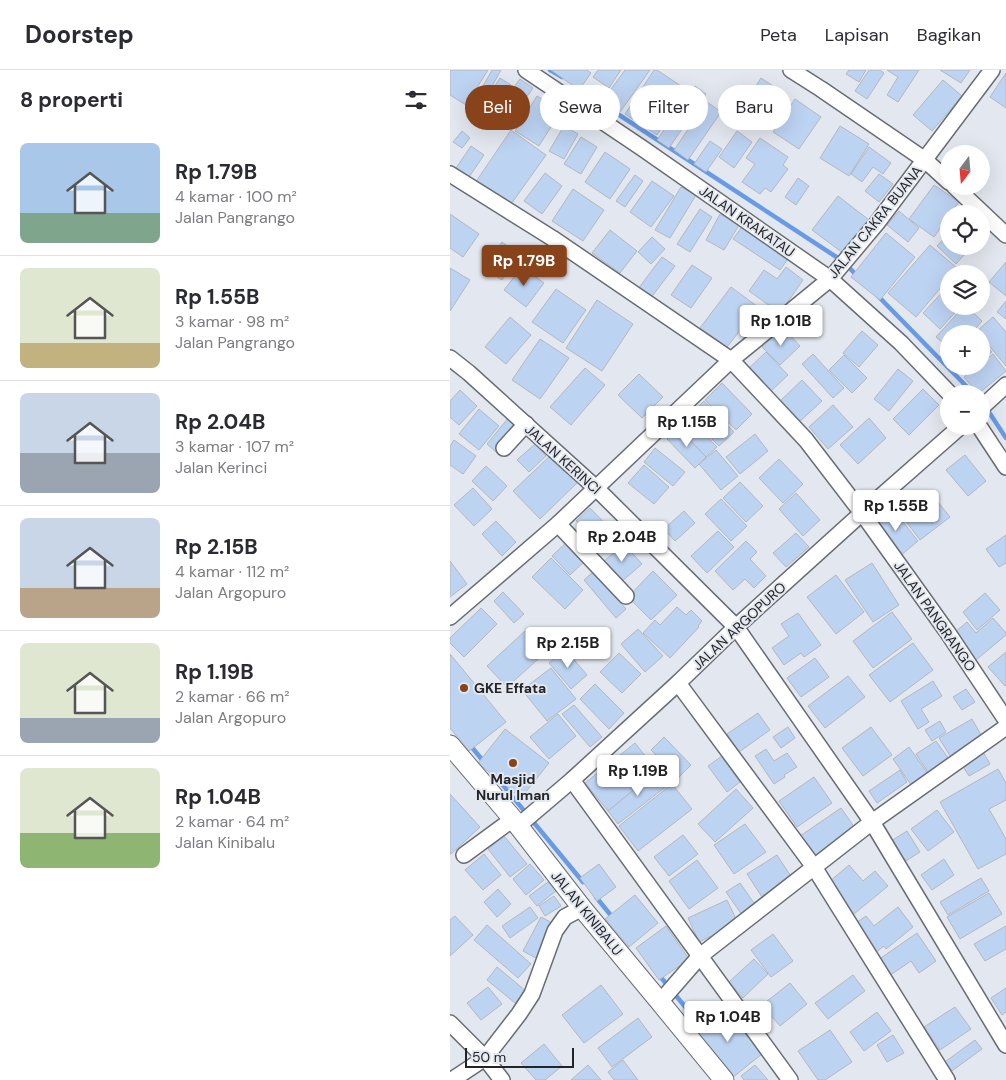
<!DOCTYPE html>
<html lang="id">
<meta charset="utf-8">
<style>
:root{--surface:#fff;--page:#f7f7f7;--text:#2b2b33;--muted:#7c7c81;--line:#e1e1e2;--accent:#88431a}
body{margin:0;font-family:"DM Sans",sans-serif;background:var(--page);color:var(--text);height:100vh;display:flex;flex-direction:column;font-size:19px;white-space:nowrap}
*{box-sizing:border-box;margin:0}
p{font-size:16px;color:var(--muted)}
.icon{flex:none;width:28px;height:28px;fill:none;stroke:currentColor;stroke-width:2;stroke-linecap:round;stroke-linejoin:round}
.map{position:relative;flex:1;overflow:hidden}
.sheet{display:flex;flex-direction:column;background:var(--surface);width:450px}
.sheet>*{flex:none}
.top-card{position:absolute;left:15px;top:15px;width:465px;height:45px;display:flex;gap:10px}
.needle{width:32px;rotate:196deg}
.tools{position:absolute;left:490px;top:75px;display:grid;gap:10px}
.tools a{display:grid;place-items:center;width:50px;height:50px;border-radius:50%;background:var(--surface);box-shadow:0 5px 20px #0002;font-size:25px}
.scale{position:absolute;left:15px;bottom:12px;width:109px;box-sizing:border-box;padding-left:5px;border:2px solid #222426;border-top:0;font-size:14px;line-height:18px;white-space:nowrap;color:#222426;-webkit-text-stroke:4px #e3e7ef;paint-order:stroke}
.price{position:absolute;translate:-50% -42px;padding:0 11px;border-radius:5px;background:#fff;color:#222;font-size:16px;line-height:32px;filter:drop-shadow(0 1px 2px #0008)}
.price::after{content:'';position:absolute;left:50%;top:30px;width:15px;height:11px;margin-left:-8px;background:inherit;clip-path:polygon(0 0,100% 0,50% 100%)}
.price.on{background:var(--accent);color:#fff}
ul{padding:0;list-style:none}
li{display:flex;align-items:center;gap:15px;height:125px;padding:0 20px}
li+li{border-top:1px solid var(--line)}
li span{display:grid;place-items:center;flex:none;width:140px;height:100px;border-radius:8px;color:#555}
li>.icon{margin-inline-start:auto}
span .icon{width:60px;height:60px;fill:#fffc;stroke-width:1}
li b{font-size:21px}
h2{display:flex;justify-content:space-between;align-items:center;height:60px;padding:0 20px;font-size:21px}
.chip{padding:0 18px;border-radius:22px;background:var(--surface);box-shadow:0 5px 20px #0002;font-size:18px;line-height:45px}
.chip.on{background:var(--accent);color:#fff}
header{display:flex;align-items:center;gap:30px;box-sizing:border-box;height:70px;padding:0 25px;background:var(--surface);border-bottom:1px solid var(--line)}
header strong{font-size:24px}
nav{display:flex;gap:28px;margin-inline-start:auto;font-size:18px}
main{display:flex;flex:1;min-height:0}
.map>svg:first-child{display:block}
</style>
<header>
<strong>Doorstep</strong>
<nav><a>Peta</a><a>Lapisan</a><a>Bagikan</a></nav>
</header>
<main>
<section class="sheet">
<h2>8 properti<svg class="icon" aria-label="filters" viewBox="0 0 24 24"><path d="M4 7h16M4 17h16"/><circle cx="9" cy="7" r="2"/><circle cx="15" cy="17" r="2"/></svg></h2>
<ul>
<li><span style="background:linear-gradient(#a9c7e8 70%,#7fa58c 0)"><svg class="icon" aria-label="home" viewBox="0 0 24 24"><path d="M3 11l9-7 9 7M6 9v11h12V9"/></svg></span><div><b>Rp 1.79B</b><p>4 kamar · 100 m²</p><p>Jalan Pangrango</p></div></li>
<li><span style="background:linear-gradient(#dfe7d0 75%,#c2b280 0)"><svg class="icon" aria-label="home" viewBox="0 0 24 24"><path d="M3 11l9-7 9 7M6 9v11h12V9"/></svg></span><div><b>Rp 1.55B</b><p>3 kamar · 98 m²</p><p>Jalan Pangrango</p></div></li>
<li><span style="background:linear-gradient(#c9d6e8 60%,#9aa5b1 0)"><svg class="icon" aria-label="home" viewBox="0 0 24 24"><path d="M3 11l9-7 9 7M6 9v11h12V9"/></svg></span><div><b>Rp 2.04B</b><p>3 kamar · 107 m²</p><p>Jalan Kerinci</p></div></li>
<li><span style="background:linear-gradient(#c9d6e8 70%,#b9a48a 0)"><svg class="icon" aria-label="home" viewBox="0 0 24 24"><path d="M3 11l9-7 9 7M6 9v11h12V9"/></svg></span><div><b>Rp 2.15B</b><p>4 kamar · 112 m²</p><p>Jalan Argopuro</p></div></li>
<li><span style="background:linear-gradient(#dfe7d0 75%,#9aa5b1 0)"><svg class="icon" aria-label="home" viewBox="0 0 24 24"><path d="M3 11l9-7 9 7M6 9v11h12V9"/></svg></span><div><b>Rp 1.19B</b><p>2 kamar · 66 m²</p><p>Jalan Argopuro</p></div></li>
<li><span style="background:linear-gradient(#dfe7d0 65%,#8fb573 0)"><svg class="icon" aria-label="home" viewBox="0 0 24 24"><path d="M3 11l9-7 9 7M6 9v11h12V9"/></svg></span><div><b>Rp 1.04B</b><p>2 kamar · 64 m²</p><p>Jalan Kinibalu</p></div></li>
</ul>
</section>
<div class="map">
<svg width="556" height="1010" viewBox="0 0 556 1010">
<rect width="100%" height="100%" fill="#e3e7ef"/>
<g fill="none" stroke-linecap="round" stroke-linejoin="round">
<!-- stream -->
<g stroke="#689be6" stroke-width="4.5">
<path d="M100,0L112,7"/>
<path d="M125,16L394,192L408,207"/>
<path d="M428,226L524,324"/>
<path d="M535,336L556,368"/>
<path d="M20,675L34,692"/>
<path d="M47,708L133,812"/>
<path d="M146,827L163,848"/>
<path d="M209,905L255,961"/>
</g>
</g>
<!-- building -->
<g fill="#bdd3f2" stroke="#b3b8bf">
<path d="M0,0H38L16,35L0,25Z"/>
<path d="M42,0H51L40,20L33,16Z"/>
<path d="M101,0H137L141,3L129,20Z"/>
<path d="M148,0H171L159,18L143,7Z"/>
<path d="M175,0H200L170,42L153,30Z"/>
<path d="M204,0H207L237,20L207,65L175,44Z"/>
<path d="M399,0H416L409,12L396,4Z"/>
<path d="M419,0H430L434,3L417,29L405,21Z"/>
<path d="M437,0H469L448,32L437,25L448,7Z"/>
<path d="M490,0H520L511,13Z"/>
<path d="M556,3V38L540,27Z"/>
<path d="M50,8L61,15L43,44L32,36Z"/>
<path d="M311,8L337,25L315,60L289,43Z"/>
<path d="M70,9L83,18L71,35L58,25Z"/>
<path d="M493,10L512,26L482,61L463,45Z"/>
<path d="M245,16L256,24L219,78L207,70Z"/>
<path d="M87,26L111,41L89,76L65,61Z"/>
<path d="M56,29L69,36L54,59L42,51Z"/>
<path d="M345,29L371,47L349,79L323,62Z"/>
<path d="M257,32L271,42L238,90L224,80Z"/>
<path d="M114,56L128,64L114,89L99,81Z"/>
<path d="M390,56L419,74L399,106L370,88Z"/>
<path d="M61,60L96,85L59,137L25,113Z"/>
<path d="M12,61L20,68L12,78L3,72Z"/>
<path d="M287,61L302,72L284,98L269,87Z"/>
<path d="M131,67L147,77L131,104L114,94Z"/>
<path d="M310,68L338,87L333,95L338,99L321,122L315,118L310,124L292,112L305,94L296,88Z"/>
<path d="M260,71L272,79L256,102L244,94Z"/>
<path d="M21,76L34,85L19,107L6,98Z"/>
<path d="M419,77L441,93L433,104L423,97L412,112L401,104Z"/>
<path d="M155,82L180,99L160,129L135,112Z"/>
<path d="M95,103L112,116L92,144L74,131Z"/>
<path d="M429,104L443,114L429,132L415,121Z"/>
<path d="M185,105L193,111L175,137L166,131Z"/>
<path d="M348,108L359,116L346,135L335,127Z"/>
<path d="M202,111L224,126L201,157L180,142Z"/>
<path d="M484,115L509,132L500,144H499V146L484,167L459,149Z"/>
<path d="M231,117L246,125L220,168L205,160Z"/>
<path d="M123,119L154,140L133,171L102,151Z"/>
<path d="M388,126L419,150L393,183L362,160Z"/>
<path d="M250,139L262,147L240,182L227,174Z"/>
<path d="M449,141L469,158L458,172L437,155Z"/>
<path d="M0,144L29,164L13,187L0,178Z"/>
<path d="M270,144L289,155L274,180L256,170Z"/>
<path d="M294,154L341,185L330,200L283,169Z"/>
<path d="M160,160L187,181L170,203L142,183Z"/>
<path d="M436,163L465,187L430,230L401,207Z"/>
<path d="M499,163V176H522L506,194L487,176Z"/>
<path d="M202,167L215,179L201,194L188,182Z"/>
<path d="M52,172L69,184L52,210L34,198Z"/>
<path d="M480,175L507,198L502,204H499V208L466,247L438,223Z"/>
<path d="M212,187L225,196L200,229L188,219Z"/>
<path d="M556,192V226L539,212Z"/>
<path d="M242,195L262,208L241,238L221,225Z"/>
<path d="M72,197L94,213L76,237L54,220Z"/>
<path d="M336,197L353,210L330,243L299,221L314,200L327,209Z"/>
<path d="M0,198L20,210L0,241Z"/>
<path d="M499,215V236H511L490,259L473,243Z"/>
<path d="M281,217L308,237L277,277L250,258Z"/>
<path d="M106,219L136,240L113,273L82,252Z"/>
<path d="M147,230L183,254L152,301L116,278Z"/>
<path d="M556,231V249L547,242Z"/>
<path d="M514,236H516L532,251L521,264H499V278L486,267Z"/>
<path d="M60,247L81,265L56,294L35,277Z"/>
<path d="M543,247L556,262V296L531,266V264H529L527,261Z"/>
<path d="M333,258L350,276L330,295L312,277Z"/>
<path d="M412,261L428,275L409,297L393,283Z"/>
<path d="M90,269L119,288L90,329L62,310Z"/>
<path d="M531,269L542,282L531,291Z"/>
<path d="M316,282L338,305L318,324L296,301Z"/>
<path d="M363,284L394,318L383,328L352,294Z"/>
<path d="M543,284L556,301L528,324L514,307L527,296H531V293Z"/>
<path d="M394,285L417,308L402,323L379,300Z"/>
<path d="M135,298L155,315L121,355L100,337Z"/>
<path d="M448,299L463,311L439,341L424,329Z"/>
<path d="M189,304L213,327L192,348L168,325Z"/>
<path d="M352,310L372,331L347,354L328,333Z"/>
<path d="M272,313L302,344L286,360L255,330Z"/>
<path d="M473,319L489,335L459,365L443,349Z"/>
<path d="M10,320L27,336L9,355L0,347V331Z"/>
<path d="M254,331L284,362L269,376L239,346Z"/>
<path d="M383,335L403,357L378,379L359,357Z"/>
<path d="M29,339L49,356L29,380L9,364Z"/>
<path d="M59,347L69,355L46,382L37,374Z"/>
<path d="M239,348L267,377L256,387L228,358Z"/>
<path d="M419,348L436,368L408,394L390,375Z"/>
<path d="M228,358L256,387L245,398L217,369Z"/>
<path d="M305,364L318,381L290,404L276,387Z"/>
<path d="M4,370L26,386L13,404L0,395V376Z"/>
<path d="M85,374L96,386L79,402L67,390Z"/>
<path d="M205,378L235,402L223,416L194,392Z"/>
<path d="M266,380L288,406L271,420L249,394Z"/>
<path d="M102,384L129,411L90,449L63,421Z"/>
<path d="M515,385L536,411L518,426L496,400Z"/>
<path d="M329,389L353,414L333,433L309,408Z"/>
<path d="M194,395L219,417L204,434L178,413Z"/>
<path d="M36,396L57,416L43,431L22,411Z"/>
<path d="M290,412L313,436L296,452L273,428Z"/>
<path d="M23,418L42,439L24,456L4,435Z"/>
<path d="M480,422L500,447L470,470L451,445Z"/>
<path d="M346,423L370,450L353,466L329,439Z"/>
<path d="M271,429L297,456L281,471L255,444Z"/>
<path d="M140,438L166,465L152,479L126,451Z"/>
<path d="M442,438L468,471L450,486L423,453Z"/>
<path d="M234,441L245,453L225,471L214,459Z"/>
<path d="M46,451L66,472L52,486L32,464Z"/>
<path d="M268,461L284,477L257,503L241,486Z"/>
<path d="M346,463L359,477L336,497L323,483Z"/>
<path d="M556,465V493L549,497L536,479Z"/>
<path d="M120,469L138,488L120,505L102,486Z"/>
<path d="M296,471L307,482L300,489L316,506L304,518L295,509L283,520L265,501Z"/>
<path d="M174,474L192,494L171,512L153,492Z"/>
<path d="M101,488L133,520L115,539L82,507Z"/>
<path d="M0,491L17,514L0,527Z"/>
<path d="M422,493L449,535L423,552L395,510Z"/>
<path d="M144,501L176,539L166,548L134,510Z"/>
<path d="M203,501L227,525L201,550L178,527Z"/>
<path d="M386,505L414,542L386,564L357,527Z"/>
<path d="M53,522L74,544L64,553L44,531Z"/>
<path d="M535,523L550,540L527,560L513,542Z"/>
<path d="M227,537L236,545L241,540L252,551L248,556L249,557L220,588L193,563L205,550L210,555Z"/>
<path d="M31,538L47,554L14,587L0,573V568Z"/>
<path d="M442,542L462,569L423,598L403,571Z"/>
<path d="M348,543L371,575L354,587L351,583L334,595L322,578L339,566L331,554Z"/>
<path d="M543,548L556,563V565L526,590L504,563L517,552L526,563Z"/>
<path d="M136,558L151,575L137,587L122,570Z"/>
<path d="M188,559L213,586L195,602L171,574Z"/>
<path d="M75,561L95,583L57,617L37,596Z"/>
<path d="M463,573L483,600L440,632L419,605Z"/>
<path d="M115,579L137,605L121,619L99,593Z"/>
<path d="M556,582V615L555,616L538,597Z"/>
<path d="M169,583L191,604L172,623L150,602Z"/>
<path d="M0,584L56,652L19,681L0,658Z"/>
<path d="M365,588L379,607L351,627L337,608Z"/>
<path d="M101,598L126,629L97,651L72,620Z"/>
<path d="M398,606L415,627L375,658L358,636Z"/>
<path d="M483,611L492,626L471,639L479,652L468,659L451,631Z"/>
<path d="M145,614L174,643L159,659L130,629Z"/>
<path d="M516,619L525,632L512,640L503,627Z"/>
<path d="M124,635L152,667L140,677L112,644Z"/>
<path d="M308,643L320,660L289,682L277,664Z"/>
<path d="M108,644L126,666L99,689L80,667Z"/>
<path d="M522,649L534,670L502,689L489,668Z"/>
<path d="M490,651L496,662L482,671L475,660Z"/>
<path d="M338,657L345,668L331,678L323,667Z"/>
<path d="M421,657L442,685L413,706L392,678Z"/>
<path d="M55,659L99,693L71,728L28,693Z"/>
<path d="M214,667L241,695L229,707L201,680Z"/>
<path d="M486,671L501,692L480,705L466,684Z"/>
<path d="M185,673L207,701L158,741L135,713Z"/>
<path d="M459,677L478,704L462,716L443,689Z"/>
<path d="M316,679L324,691L337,683L347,697L334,705L335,707L324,714L305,686Z"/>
<path d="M533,682L540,694L519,706L512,695Z"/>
<path d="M272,686L290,712L277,722L258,696Z"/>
<path d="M548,699L556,713V730L539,739L556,769V784L528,799L490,732Z"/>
<path d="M450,700L457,712L427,733L419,721Z"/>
<path d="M207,701L218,715L168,754L158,741Z"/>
<path d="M364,707L382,733L347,757L329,731Z"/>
<path d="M222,714L242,739L188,781L169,756Z"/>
<path d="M286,719L303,738L265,772L248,754Z"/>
<path d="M0,724L30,757L1,784H0Z"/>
<path d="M391,738L407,761L366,788L350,766Z"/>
<path d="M487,740L504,762L478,781L461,759Z"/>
<path d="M295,754L316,782L284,804L264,775Z"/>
<path d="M457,761L470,782L451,794L438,773Z"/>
<path d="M233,765L248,784L219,806L204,787Z"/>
<path d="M54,766L77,794L60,807L38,779Z"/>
<path d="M34,784L51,805L33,820L15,800Z"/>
<path d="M327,785L342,808L312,827L297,804Z"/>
<path d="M494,789L504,805L482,820L471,805Z"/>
<path d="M247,790L268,818L239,839L219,811Z"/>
<path d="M80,794L94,810L76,825L63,809Z"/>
<path d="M149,794L166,817L147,831L130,808Z"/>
<path d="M399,795L413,811L425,801L438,816L404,844L379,812Z"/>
<path d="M531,808L539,821L498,845L490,832Z"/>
<path d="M98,812L106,821L87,836L79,826Z"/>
<path d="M290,813L306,836L292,845L276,822Z"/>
<path d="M48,819L61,834L47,847L34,832Z"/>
<path d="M539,823L552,844L510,869L497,847Z"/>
<path d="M185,825L208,853L179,877L155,849Z"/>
<path d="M104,826L111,836L95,846L89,836Z"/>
<path d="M277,830L288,853L249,872L238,848Z"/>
<path d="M80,837L88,848L60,868L52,856Z"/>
<path d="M448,837L463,857L436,879L434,876L425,883L403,855L416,846L424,856Z"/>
<path d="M5,846L23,865L0,886V850Z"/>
<path d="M91,847L104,854L86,888L73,881Z"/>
<path d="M37,855L81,894L68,908L24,870Z"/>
<path d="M216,856L239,889L209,910L186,878Z"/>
<path d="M556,856V879L535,891L524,874Z"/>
<path d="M467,863L486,891L469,903L461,891L439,906L428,890Z"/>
<path d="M323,864L343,891L321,907L301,880Z"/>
<path d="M304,889L318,904L293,928L279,912Z"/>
<path d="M47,897L76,921L65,933L37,910Z"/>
<path d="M403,905L415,921L378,949L365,933Z"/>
<path d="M340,913L357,934L330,956L312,935Z"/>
<path d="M151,915L173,944L134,973L112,945Z"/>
<path d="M38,917L52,934L31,950L17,933Z"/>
<path d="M556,918V942L552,945L541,928Z"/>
<path d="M505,937L521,959L490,980L474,957Z"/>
<path d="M274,938L312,984L282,1008L244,962Z"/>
<path d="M427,942L441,961L414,981L400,962Z"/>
<path d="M188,948L202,967L162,997L148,978Z"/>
<path d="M380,960L402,992L375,1010H368L348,981Z"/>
<path d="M443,965L454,983L437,992L427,975Z"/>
<path d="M525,970L532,979L499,1003L492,994Z"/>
<path d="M94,974L112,996L95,1010H86L71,993Z"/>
<path d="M173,990L188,1010H164L158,1002Z"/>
<path d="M138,995L151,1010H121Z"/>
<path d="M305,995L318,1010H294L291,1006Z"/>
</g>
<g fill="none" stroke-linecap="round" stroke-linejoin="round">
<defs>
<g id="minor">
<path d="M76,0L192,78L380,209L451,273L500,324"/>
<path d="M341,0L371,19L475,90L499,112"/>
<path d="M0,104L102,168L281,290L356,370L412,443L498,563L556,650"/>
<path d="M504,116L556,165"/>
<path d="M0,288L19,303L146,418L286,557L422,752L556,975"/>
<path d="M531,338L556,315"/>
<path d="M529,356L556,397"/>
<path d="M54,378L76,354"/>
<path d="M108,454L176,526"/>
<path d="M0,547L108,454L281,290L380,209L427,153L542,0"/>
<path d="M228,613L364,797L497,1010"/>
<path d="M122,710L340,1010"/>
<path d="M68,756L122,710L228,613L286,557L412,443L511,356"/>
<path d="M14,785L63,749"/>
<path d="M210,932L250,886L422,752L556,657"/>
<path d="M0,953L35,988L52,1010"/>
<path d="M2,1010L35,988L69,944L82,924L105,861L115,847L132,838"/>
</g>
<path id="tertiary" d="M0,675L63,749L132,838L210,932L274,1010"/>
</defs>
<!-- minor casing -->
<use href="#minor" stroke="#696d73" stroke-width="18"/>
<!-- tertiary casing -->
<use href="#tertiary" stroke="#696d73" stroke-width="21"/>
<!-- minor -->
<use href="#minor" stroke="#fff" stroke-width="15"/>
<!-- tertiary -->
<use href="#tertiary" stroke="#fff" stroke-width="19"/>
</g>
<!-- markers -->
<g fill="#88431a" stroke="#e3e7ef" stroke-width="2">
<circle cx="14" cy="618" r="5"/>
<circle cx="63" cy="693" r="5"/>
</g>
<g text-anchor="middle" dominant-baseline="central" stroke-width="4" stroke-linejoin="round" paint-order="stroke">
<!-- street labels -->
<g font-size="14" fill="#222426" stroke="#e3e7ef">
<text transform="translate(297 151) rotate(35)">JALAN KRAKATAU</text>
<text transform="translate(425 152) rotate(-51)">JALAN CAKRA BUANA</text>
<text transform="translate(113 389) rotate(42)">JALAN KERINCI</text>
<text transform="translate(485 546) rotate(55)">JALAN PANGRANGO</text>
<text transform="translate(289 556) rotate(-43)">JALAN ARGOPURO</text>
<text transform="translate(137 843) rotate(51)">JALAN KINIBALU</text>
</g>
<!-- poi labels -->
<g font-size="14" font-weight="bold" fill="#222426" stroke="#e3e7ef" text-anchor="start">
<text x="24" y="618">GKE Effata</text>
<text x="63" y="709" text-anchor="middle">Masjid<tspan x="63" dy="16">Nurul Iman</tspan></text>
</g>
</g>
</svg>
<div class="tools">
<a><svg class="needle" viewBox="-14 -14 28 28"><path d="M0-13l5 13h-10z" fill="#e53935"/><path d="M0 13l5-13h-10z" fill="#7c7c81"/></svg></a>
<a><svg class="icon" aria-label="locate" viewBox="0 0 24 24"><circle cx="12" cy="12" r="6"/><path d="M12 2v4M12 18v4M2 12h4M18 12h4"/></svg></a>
<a><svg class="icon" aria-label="layers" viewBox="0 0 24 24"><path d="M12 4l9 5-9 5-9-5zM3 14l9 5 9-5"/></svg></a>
<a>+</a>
<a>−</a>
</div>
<div class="scale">50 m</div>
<b class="price on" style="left:74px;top:217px">Rp 1.79B</b>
<b class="price" style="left:331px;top:277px">Rp 1.01B</b>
<b class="price" style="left:237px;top:378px">Rp 1.15B</b>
<b class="price" style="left:446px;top:462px">Rp 1.55B</b>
<b class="price" style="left:172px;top:493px">Rp 2.04B</b>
<b class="price" style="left:118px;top:599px">Rp 2.15B</b>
<b class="price" style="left:188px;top:727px">Rp 1.19B</b>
<b class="price" style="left:278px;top:973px">Rp 1.04B</b>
<div class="top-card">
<a class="chip on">Beli</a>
<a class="chip">Sewa</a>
<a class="chip">Filter</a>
<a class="chip">Baru</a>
</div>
</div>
</main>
